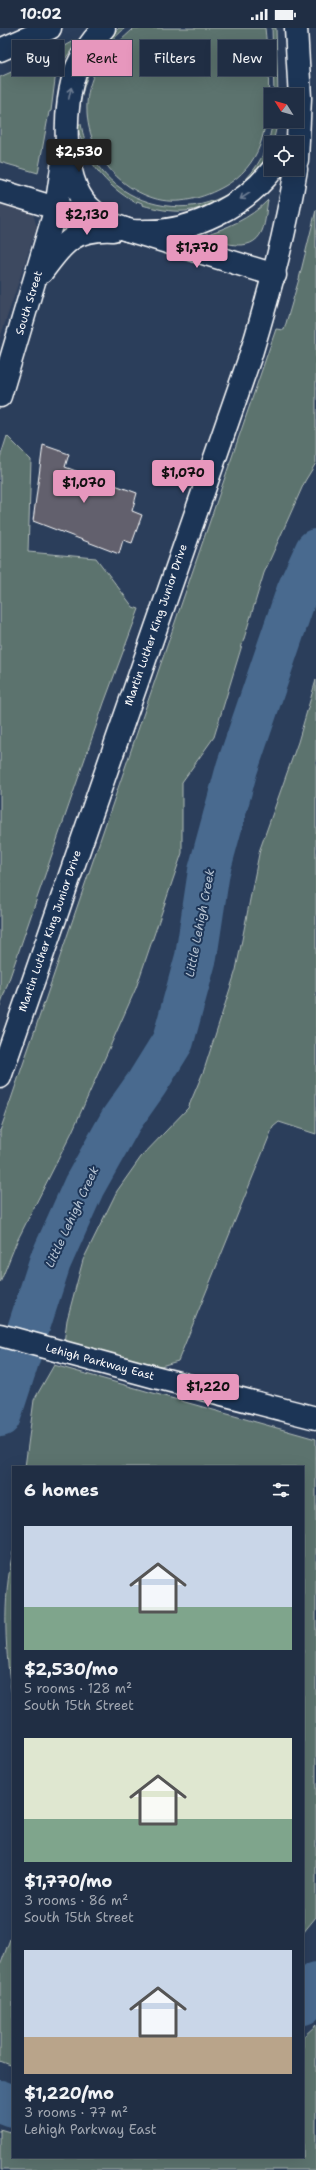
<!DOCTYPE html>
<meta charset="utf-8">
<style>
:root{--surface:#202e44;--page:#28364b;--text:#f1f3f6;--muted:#a2a8b2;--line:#3d4a5d;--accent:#e797bd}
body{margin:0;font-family:"Shantell Sans",sans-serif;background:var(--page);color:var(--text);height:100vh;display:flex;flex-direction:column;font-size:15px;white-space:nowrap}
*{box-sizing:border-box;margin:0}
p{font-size:13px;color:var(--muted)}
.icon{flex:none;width:22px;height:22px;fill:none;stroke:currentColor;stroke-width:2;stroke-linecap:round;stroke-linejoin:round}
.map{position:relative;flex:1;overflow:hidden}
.drawer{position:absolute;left:12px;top:1438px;width:292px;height:692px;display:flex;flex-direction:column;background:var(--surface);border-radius:0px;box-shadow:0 4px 16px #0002,0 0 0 1px var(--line)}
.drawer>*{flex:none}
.banner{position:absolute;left:12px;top:12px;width:292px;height:36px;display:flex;gap:8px}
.needle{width:26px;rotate:307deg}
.buttons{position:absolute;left:264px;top:60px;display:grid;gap:8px}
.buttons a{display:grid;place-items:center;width:40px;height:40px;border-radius:0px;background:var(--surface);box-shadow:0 4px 16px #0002,0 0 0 1px var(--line);font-size:20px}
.price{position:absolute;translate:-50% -34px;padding:0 9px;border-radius:4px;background:var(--accent);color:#111;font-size:13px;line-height:26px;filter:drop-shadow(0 1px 2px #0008)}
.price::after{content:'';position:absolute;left:50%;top:24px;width:12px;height:9px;margin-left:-6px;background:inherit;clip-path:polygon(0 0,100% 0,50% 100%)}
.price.on{background:#222;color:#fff}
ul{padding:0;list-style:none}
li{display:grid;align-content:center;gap:8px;height:212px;padding:0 12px}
li span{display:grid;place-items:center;height:124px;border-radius:0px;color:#555}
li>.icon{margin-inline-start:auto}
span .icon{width:72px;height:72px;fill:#fffc;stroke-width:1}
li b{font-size:17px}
h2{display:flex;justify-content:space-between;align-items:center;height:48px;padding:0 12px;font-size:17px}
.chip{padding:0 14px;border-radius:0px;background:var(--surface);box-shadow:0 4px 16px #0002,0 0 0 1px var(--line);font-size:14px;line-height:36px}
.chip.on{background:var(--accent);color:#111}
.status{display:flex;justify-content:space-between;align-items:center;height:28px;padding:0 20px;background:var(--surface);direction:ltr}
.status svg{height:11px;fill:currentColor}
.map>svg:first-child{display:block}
</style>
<div class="status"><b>10:02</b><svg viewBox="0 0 49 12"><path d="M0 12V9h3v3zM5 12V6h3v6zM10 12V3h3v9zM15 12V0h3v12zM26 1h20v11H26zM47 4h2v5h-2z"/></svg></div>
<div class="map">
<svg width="316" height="2142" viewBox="0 0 316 2142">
<rect width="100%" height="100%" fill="#2b3e5b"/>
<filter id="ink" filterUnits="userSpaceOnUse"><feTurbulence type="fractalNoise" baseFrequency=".025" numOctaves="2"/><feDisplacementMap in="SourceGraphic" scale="8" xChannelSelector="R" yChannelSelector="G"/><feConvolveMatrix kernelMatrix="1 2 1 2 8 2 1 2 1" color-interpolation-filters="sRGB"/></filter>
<g filter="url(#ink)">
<!-- built -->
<path fill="#3c4860" d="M0,173L32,183L37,199L0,310Z"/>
<!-- green -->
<g fill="#5c736e" stroke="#aeb9b6">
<path d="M119,0H125C98,25 85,42 80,79L76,80L88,36L109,9Z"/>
<path d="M134,0H265C269,38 272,81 260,117C254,134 241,149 225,158C204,170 177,178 153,170C98,153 68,85 100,35C109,21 123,11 134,0Z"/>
<path d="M272,0H276L278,67H274Z"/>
<path d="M76,12L77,14L56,44L51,83L49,84L38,145L0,134V49L43,30Z"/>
<path d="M273,93H277C274,139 231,178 185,183C170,184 156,181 142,177V175L137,173L136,175C104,157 84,131 77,96H81C96,190 227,211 265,122C269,113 271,103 273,93Z"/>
<path d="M268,172C266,182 266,194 262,203C251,228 219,213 201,208C225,201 250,191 268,172Z"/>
<path d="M316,182V435L305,453L264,545L214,709L182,754V825L136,960L72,1104L17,1213L0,1255V1103L276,301L284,302L299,251Z"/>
<path d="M7,408L31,432L28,524L96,530L133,579L139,581L104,675L0,978V430Z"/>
<path d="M316,652V1106L279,1094L273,1099L178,1333L161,1338L64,1315L67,1292L83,1232L117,1163L141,1129L188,1080L204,1042L236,942L260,821L298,714Z"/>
<path d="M54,1337L316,1411V1889L303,1905V1439H25L34,1372Z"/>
<path d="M13,1524V1674C5,1626 2,1572 13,1524Z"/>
<path d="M13,1903V2038L0,2033V1938Z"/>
<path d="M316,1997V2142H0V2101L13,2105V2129H303V2009Z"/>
</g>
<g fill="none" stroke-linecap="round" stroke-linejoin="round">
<!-- river -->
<g stroke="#486a8f" stroke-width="42">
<path d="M0,1388L50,1234L84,1158L121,1092L147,1055L173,1013L196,929L209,843L237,740L297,564L316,522"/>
<path d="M303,1976L316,1955"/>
<path d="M0,2073L13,2078"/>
</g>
</g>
<!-- building -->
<path fill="#62606d" stroke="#fff" d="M43,417L69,426L65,439L137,465L132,483L142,487L132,515L123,512L119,526L33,493Z"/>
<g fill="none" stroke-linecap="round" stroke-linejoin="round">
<defs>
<g id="minor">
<path d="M0,163L275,247"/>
<path d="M42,244C64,215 74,200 113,202"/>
<path d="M0,368L56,180"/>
<path d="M0,1307L155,1349L316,1390"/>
</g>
<g id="major">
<path d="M104,0C93,11 83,25 77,39C63,73 60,152 89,179C99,189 114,198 128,202C133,204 140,203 146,203C193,204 244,178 273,141"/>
<path d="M296,0L300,70L297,132"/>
<path d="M0,22L50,0"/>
<path d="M56,180L64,126"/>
<path d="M0,1049L250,329C269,267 286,205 296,141"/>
</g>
</defs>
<!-- minor casing -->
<use href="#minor" stroke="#fff" stroke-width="25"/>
<!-- major casing -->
<use href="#major" stroke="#fff" stroke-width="25"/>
<!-- minor -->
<use href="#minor" stroke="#1d3557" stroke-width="22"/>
<!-- major -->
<use href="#major" stroke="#1d3557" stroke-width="22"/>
</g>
<!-- one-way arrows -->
<defs><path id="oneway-shaft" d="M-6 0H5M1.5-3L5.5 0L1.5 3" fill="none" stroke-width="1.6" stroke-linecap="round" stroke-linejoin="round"/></defs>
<g stroke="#6c7c92">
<use href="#oneway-shaft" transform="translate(70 65) rotate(-78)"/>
<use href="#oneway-shaft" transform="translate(245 168) rotate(147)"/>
</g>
</g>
<g text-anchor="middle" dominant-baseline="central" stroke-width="4" stroke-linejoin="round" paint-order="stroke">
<!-- street labels -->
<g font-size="11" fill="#fff" stroke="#1d3557">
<text transform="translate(29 275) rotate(-73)">South Street</text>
<text transform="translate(156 597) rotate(-71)">Martin Luther King Junior Drive</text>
<text transform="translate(50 903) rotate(-71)">Martin Luther King Junior Drive</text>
<text transform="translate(100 1334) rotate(15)">Lehigh Parkway East</text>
</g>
<!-- water labels -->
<g font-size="12" font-style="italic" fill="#b6c3d2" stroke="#1d3557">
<text transform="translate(200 895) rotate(-79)">Little Lehigh Creek</text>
<text transform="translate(72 1189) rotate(-65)">Little Lehigh Creek</text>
</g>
</g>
</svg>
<div class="buttons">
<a><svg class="needle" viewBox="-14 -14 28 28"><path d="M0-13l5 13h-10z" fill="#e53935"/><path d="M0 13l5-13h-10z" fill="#a2a8b2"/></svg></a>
<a><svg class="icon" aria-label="locate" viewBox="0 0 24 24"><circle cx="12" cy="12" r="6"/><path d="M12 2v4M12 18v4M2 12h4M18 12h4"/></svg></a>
</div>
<b class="price on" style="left:79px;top:145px">$2,530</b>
<b class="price" style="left:87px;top:208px">$2,130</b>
<b class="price" style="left:197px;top:241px">$1,770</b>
<b class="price" style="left:183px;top:466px">$1,070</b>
<b class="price" style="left:84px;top:476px">$1,070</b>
<b class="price" style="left:208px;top:1380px">$1,220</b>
<div class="banner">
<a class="chip">Buy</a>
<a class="chip on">Rent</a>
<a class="chip">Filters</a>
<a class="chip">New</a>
</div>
<section class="drawer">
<h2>6 homes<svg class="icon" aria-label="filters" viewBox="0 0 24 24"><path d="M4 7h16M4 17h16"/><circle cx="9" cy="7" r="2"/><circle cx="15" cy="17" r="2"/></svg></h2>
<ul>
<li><span style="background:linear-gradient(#c9d6e8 65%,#7fa58c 0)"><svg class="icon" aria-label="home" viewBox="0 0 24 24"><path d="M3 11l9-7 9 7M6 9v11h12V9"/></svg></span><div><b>$2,530/mo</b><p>5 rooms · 128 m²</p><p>South 15th Street</p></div></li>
<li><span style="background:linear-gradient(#dfe7d0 65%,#7fa58c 0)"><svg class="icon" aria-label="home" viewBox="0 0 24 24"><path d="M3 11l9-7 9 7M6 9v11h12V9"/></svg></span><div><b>$1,770/mo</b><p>3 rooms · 86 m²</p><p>South 15th Street</p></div></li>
<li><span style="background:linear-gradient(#c9d6e8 70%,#b9a48a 0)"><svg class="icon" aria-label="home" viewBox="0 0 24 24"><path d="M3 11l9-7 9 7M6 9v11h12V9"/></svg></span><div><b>$1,220/mo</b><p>3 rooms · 77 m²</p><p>Lehigh Parkway East</p></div></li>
</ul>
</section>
</div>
